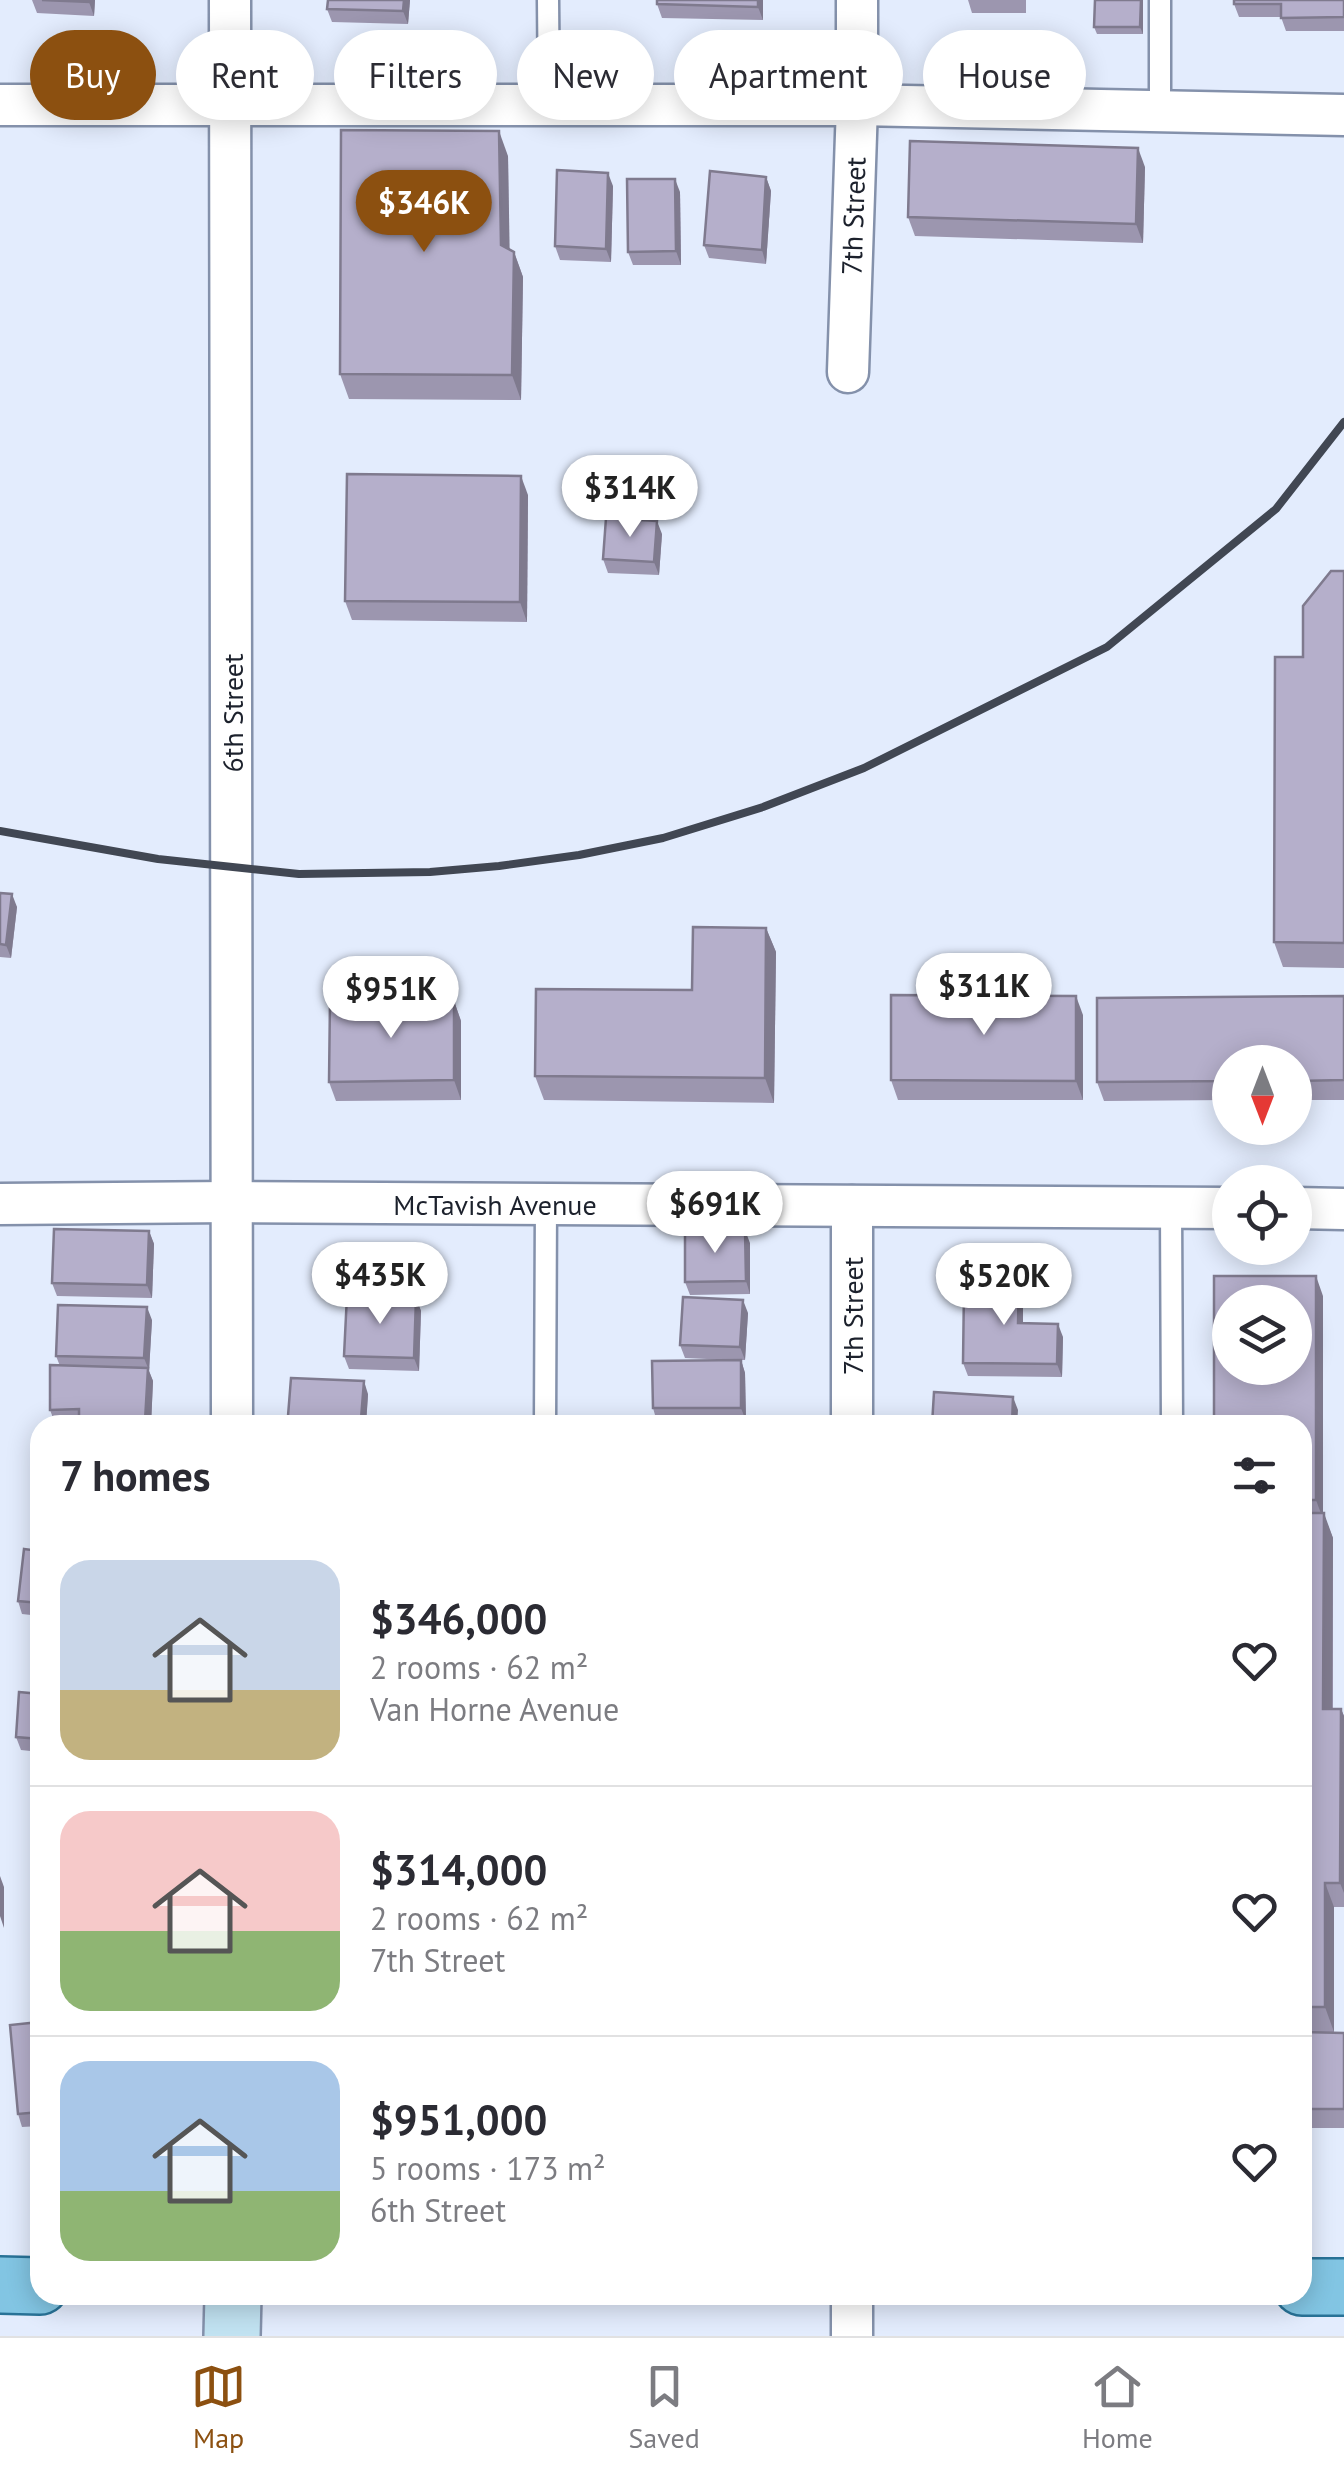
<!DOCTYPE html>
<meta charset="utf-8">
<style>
:root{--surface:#fff;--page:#f7f7f7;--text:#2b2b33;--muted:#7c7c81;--line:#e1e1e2;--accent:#8c5010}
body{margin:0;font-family:"PT Sans",sans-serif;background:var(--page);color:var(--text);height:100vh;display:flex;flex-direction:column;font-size:38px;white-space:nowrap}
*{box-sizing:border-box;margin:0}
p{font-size:32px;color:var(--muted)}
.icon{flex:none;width:55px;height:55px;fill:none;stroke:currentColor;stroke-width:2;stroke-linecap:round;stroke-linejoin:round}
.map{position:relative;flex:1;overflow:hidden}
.drawer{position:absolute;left:30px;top:1415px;width:1282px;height:890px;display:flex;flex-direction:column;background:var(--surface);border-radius:30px;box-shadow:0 5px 25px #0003}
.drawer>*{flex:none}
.banner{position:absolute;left:30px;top:30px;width:1285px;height:90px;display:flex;gap:20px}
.needle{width:65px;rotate:180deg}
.controls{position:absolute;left:1212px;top:1045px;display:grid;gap:20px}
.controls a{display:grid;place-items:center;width:100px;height:100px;border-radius:50%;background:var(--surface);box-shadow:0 5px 25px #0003;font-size:50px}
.price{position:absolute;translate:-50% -85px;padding:0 22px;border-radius:35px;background:#fff;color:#222;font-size:32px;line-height:65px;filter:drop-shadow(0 2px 5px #0008)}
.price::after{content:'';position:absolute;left:50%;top:60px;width:30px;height:22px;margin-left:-15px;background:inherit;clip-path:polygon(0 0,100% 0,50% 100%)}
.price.selected{background:var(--accent);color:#fff}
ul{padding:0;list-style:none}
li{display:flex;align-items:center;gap:30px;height:250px;padding:0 30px}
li+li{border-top:2px solid var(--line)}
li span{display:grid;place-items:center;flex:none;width:280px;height:200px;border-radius:30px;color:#555}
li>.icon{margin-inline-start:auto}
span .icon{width:120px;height:120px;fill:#fffc;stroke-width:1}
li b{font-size:42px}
h2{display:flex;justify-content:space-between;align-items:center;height:120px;padding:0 30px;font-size:42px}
.pill{padding:0 35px;border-radius:45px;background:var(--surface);box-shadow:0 5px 25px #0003;font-size:35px;line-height:90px}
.pill.selected{background:var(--accent);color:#fff}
.dock{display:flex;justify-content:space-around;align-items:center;height:140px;border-top:2px solid var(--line);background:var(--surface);font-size:28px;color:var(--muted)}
.dock a{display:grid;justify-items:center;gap:5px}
.dock .selected{color:var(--accent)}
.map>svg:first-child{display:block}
</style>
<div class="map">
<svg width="1344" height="2336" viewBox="0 0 1344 2336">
<rect width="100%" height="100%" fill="#e3ecfd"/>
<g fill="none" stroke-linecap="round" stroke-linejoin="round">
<defs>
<g id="lane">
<path d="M548,0L549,106"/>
<path d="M1160,0V112"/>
<path d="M1171,1208L1172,1425"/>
<path d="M545,1425L546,1204"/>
</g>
<g id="street">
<path d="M230,0L232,1425"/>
<path d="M0,105H857L1344,115"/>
<path d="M848,372L857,105V0"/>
<path d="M0,1204L231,1202L1230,1208"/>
<path d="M852,1206V1425"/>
<path d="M1295,1208L1344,1209"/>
<path d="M852,2295V2336"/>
</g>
<path id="secondary" d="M232,2336L233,2295"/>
<g id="primary">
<path d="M0,2285L40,2286"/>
<path d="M1302,2287H1344"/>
</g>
</defs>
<!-- lane casing -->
<use href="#lane" stroke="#8491ab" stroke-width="25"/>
<!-- street casing -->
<use href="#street" stroke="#8491ab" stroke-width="45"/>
<!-- secondary casing -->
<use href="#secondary" stroke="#8491ab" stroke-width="60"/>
<!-- primary casing -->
<use href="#primary" stroke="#287297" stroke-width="60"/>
<!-- lane -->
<use href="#lane" stroke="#fff" stroke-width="20"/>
<!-- street -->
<use href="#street" stroke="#fff" stroke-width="40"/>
<!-- secondary -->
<use href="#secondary" stroke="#c1e2f1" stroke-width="55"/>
<!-- primary -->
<use href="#primary" stroke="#82c5e3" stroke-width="55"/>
<!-- rail -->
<path stroke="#414753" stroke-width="8" d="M0,831L158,859L299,874L430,872L499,866L579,855L663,838L763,807L864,768L1107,647L1276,509L1344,422"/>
</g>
<!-- wall -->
<g fill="#9c96af">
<path d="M32,0H95L94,16L37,13Z"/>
<path d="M328,0H410L408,24L332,22L327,9Z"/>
<path d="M763,0V20L662,18L657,4Z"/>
<path d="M968,0H1026V13H972Z"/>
<path d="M1143,0V34H1097L1094,27Z"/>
<path d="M1344,0V31H1286L1281,17H1239L1234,4Z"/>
<path d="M508,156L509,250L514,252L523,277L521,400L349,399L340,374Z"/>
<path d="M1145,167L1143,243L915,236L908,217Z"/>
<path d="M766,177L771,191L766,264L709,258L704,245Z"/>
<path d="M613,186L611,262L560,260L555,246Z"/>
<path d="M680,192L681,265H633L628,252Z"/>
<path d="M528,495L527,622L352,620L345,601Z"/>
<path d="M662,534L659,575L608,573L603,559Z"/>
<path d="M1344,571V968L1283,967L1274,942L1303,657Z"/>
<path d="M0,893L17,907L11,958L0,957Z"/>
<path d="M766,928L776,952L774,1103L544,1100L535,1076L692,990Z"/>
<path d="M1344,996V1100H1295V1062H1230V1100L1104,1101L1097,1082Z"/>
<path d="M454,1001L461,1021V1100L336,1101L329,1082Z"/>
<path d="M1083,1015V1100H898L891,1080Z"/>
<path d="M149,1231L154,1244L152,1298L57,1296L52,1283Z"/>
<path d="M750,1243V1294L690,1295L685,1282Z"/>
<path d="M1023,1293V1323L1063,1337L1062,1377L968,1376L963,1363Z"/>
<path d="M1323,1296V1513L1333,1538V1709H1341L1344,1716V1907H1334V2032H1302V1425Z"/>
<path d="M416,1298L421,1311L419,1371L349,1369L344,1356Z"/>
<path d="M748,1313L745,1360H741L745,1373L746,1421L657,1422L653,1408L729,1360L685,1358L680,1345Z"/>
<path d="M152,1320L149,1371L153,1381L151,1425H81L80,1423H55L50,1410L60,1366L56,1356Z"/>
<path d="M368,1394L366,1423L441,1425H291L288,1416Z"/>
<path d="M40,1551V1616L22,1614L18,1601Z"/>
<path d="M40,1694V1752L21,1750L16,1737Z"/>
<path d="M40,2022V2126L22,2127L18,2114Z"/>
<path d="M1302,2032L1344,2033V2128H1302Z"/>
</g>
<!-- shaded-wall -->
<g fill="#7f7a8e">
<path d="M89,0H95L94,16L89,2Z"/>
<path d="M404,0H410L408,24L403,11Z"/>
<path d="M758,0H763V20L758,7Z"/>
<path d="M1141,0H1143V34L1140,27Z"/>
<path d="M499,131L508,156L510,270L501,245Z"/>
<path d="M1138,148L1145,167L1143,243L1136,224Z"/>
<path d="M608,173L613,186L611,262L606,249Z"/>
<path d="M766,177L771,191L766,264L762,250Z"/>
<path d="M675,179L680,192L681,265L676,251Z"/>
<path d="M514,252L523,277L521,400L512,375Z"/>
<path d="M521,476L528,495L527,622L520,602Z"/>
<path d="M657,521L662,534L659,575L654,562Z"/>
<path d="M12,894L17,907L11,958L6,945Z"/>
<path d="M766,928L776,952L774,1103L765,1078Z"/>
<path d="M1076,996L1083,1015V1100L1076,1081Z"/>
<path d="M454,1001L461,1021V1100L454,1080Z"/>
<path d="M745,1230L750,1243V1294L746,1281Z"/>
<path d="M149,1231L154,1244L152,1298L147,1285Z"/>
<path d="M1316,1276L1323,1296V1519L1316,1500Z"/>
<path d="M1019,1279L1023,1293V1336L1018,1323Z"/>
<path d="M416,1298L421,1311L419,1371L414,1358Z"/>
<path d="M743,1300L748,1313L745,1360L740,1347Z"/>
<path d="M147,1307L152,1320L149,1371L153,1381L151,1425H147L145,1421L148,1368L144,1358Z"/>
<path d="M1058,1324L1063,1337L1062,1377L1057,1364Z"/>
<path d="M741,1360L745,1373L746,1421L741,1408Z"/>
<path d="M364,1381L368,1394L366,1425H363L361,1419Z"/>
<path d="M1013,1397L1018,1410L1017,1425H1012Z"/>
<path d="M1324,1513L1333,1538L1332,1733L1323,1709Z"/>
<path d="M1341,1709L1344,1716V1893L1340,1883Z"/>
<path d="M0,1876L4,1887V1928L0,1916Z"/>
<path d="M1325,1883L1334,1907V2032L1325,2007Z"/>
</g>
<!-- building -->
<g fill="#b5afcb" stroke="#7f7a8e" stroke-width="2.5" fill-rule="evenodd">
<path d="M42,0H89V2Z"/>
<path d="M328,0H404L403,11L327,9Z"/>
<path d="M657,0H758V7L657,4Z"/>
<path d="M1095,0H1141L1140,27H1094Z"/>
<path d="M1234,0H1344V17L1281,18V4H1234Z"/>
<path d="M341,130L499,131L501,245L514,252L512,375L340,374Z"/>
<path d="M910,141L1138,148L1136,224L908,217Z"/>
<path d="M557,170L608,173L606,249L555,246Z"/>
<path d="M710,171L766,177L762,250L704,245Z"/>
<path d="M627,179H675L676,251L628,252Z"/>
<path d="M347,474L521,476L520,602L345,601Z"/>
<path d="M606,518L657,521L654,562L603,559Z"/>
<path d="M1331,571H1344V943L1274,942L1275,657H1303V606Z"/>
<path d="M0,893L12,894L6,945L0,944Z"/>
<path d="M693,927L766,928L765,1078L535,1076L536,989L692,990Z"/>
<path d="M891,995L1076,996V1081L891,1080Z"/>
<path d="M1344,996V1080L1295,1081V1062H1230V1081L1097,1082V998Z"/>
<path d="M330,1001H454V1080L329,1082Z"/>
<path d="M54,1229L149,1231L147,1285L52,1283Z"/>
<path d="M745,1230L746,1281L685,1282V1231Z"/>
<path d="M1214,1276H1316V1500H1302V1425H1214ZM1230,1302H1295V1368H1230Z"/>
<path d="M983,1279H1019L1018,1323L1058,1324L1057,1364L963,1363L964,1288L983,1289Z"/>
<path d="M347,1295L416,1298L414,1358L344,1356Z"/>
<path d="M683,1297L743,1300L740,1347L680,1345Z"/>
<path d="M58,1305L147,1307L144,1358L56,1356Z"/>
<path d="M741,1360V1408H653L652,1361Z"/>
<path d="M50,1365L148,1368L145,1421L79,1419V1409L50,1410Z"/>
<path d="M291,1378L364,1381L361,1419L288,1416Z"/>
<path d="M934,1392L1013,1397L1012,1425H932Z"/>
<path d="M320,1422L440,1424L320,1425Z"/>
<path d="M1302,1513H1324L1323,1709H1341L1340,1883H1325V2007H1302Z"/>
<path d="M24,1549L40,1551V1603L18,1601Z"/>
<path d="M19,1692L40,1694V1739L16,1737Z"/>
<path d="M40,2022V2112L18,2114L10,2025Z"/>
<path d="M1302,2032L1344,2033V2109H1302Z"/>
</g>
<g text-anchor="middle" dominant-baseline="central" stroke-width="10" stroke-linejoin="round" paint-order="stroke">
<!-- street labels -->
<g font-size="28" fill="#1c212c" stroke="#fff">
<text transform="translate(853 216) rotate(-88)">7th Street</text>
<text transform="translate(232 713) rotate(-90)">6th Street</text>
<text x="495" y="1204">McTavish Avenue</text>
<text transform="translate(852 1316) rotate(-90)">7th Street</text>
</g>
</g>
</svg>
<div class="controls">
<a><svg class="needle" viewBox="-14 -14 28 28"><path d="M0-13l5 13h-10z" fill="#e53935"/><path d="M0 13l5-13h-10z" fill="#7c7c81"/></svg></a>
<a><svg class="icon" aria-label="locate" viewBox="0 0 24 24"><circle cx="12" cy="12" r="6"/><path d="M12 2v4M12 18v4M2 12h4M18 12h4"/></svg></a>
<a><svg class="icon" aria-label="layers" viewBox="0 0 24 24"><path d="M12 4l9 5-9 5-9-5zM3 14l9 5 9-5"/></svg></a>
</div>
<b class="price selected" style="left:424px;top:255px">$346K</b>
<b class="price" style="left:630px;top:540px">$314K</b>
<b class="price" style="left:984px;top:1038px">$311K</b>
<b class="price" style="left:391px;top:1041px">$951K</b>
<b class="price" style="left:715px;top:1256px">$691K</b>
<b class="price" style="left:380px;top:1327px">$435K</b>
<b class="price" style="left:1004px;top:1328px">$520K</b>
<div class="banner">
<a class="pill selected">Buy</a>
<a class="pill">Rent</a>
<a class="pill">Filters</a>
<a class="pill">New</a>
<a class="pill">Apartment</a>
<a class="pill">House</a>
</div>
<section class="drawer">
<h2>7 homes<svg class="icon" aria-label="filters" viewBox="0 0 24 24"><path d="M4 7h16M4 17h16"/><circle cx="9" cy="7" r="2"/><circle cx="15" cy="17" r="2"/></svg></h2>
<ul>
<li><span style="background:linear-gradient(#c9d6e8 65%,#c2b280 0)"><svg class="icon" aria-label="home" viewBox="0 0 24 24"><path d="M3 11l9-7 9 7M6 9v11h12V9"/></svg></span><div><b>$346,000</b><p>2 rooms · 62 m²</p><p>Van Horne Avenue</p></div><svg class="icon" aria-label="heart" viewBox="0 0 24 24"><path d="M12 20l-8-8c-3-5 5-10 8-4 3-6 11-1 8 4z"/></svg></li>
<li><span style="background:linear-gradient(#f6c9c9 60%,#8fb573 0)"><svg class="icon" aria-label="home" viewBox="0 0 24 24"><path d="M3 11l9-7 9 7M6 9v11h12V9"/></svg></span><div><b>$314,000</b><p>2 rooms · 62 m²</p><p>7th Street</p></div><svg class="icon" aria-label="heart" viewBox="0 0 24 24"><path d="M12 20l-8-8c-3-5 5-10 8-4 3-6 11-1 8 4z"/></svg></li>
<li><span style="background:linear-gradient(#a9c7e8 65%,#8fb573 0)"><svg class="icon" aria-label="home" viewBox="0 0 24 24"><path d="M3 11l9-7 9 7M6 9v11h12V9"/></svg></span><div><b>$951,000</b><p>5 rooms · 173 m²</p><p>6th Street</p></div><svg class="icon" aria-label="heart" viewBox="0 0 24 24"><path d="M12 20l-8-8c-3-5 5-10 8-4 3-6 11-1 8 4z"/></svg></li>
</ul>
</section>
</div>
<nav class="dock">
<a class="selected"><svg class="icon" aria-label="map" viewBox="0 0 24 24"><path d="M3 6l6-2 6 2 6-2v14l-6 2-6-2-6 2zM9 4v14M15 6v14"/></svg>Map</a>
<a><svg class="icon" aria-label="saved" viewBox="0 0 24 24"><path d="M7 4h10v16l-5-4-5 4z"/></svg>Saved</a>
<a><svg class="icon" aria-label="home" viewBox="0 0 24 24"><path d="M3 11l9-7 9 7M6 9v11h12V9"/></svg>Home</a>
</nav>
